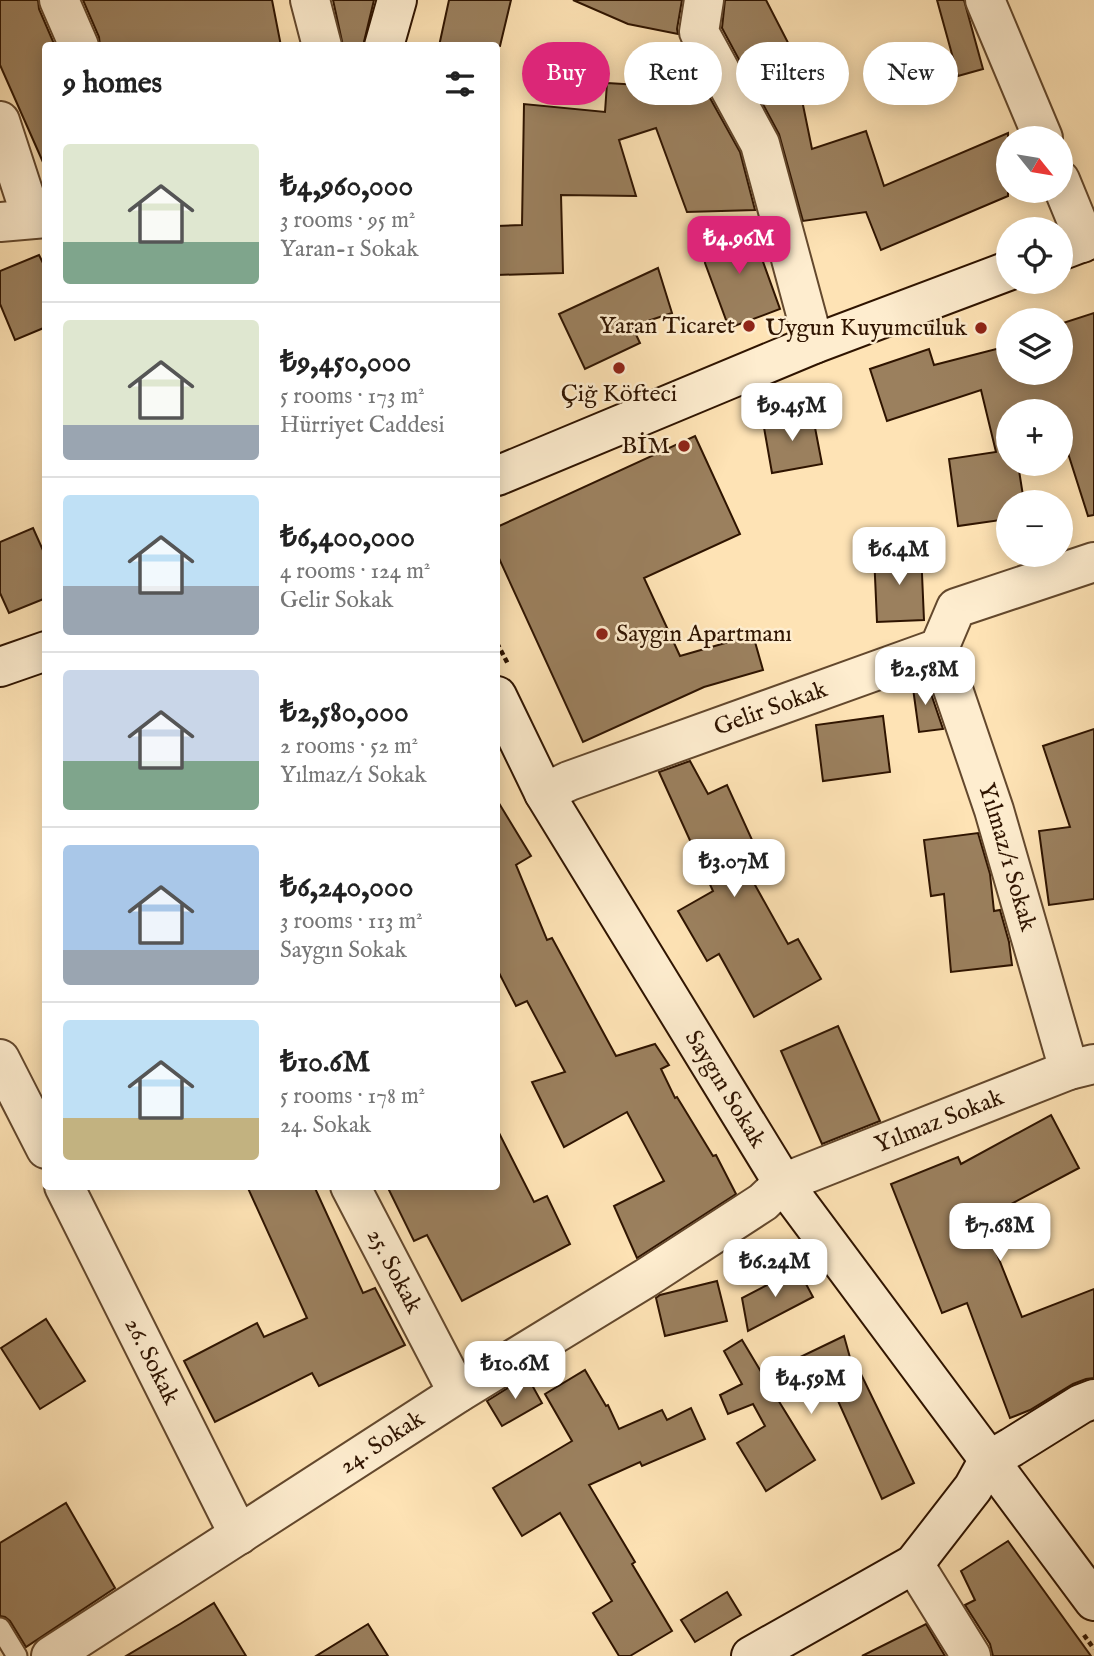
<!DOCTYPE html>
<meta charset="utf-8">
<style>
:root{--surface:#fff;--page:#f2f2f2;--text:#222;--muted:#767676;--line:#e0e0e0;--accent:#db2777}
body{margin:0;font-family:"IM FELL English",serif;background:var(--page);color:var(--text);height:100vh;display:flex;flex-direction:column;font-size:26px;white-space:nowrap}
*{box-sizing:border-box;margin:0}
p{font-size:23px;color:var(--muted)}
.icon{flex:none;width:38px;height:38px;fill:none;stroke:currentColor;stroke-width:2;stroke-linecap:round;stroke-linejoin:round}
.map{position:relative;flex:1;overflow:hidden}
.panel{position:absolute;left:42px;top:42px;width:458px;height:1148px;display:flex;flex-direction:column;background:var(--surface);border-radius:7px;box-shadow:0 4px 18px #0003}
.panel>*{flex:none}
.top-card{position:absolute;left:522px;top:42px;width:467px;height:63px;display:flex;gap:14px}
.needle{width:46px;rotate:120deg}
.fabs{position:absolute;left:996px;top:126px;display:grid;gap:14px}
.fabs a{display:grid;place-items:center;width:77px;height:77px;border-radius:50%;background:var(--surface);box-shadow:0 4px 18px #0003;font-size:35px}
.price{position:absolute;translate:-50% -60px;padding:0 16px;border-radius:14px;background:#fff;color:#222;font-size:23px;line-height:46px;filter:drop-shadow(0 2px 4px #0008)}
.price::after{content:'';position:absolute;left:50%;top:42px;width:21px;height:16px;margin-left:-10px;background:inherit;clip-path:polygon(0 0,100% 0,50% 100%)}
.price.on{background:var(--accent);color:#fff}
ul{padding:0;list-style:none}
li{display:flex;align-items:center;gap:21px;height:175px;padding:0 21px}
li+li{border-top:2px solid var(--line)}
li span{display:grid;place-items:center;flex:none;width:196px;height:140px;border-radius:7px;color:#555}
li>.icon{margin-inline-start:auto}
span .icon{width:84px;height:84px;fill:#fffc;stroke-width:1}
li b{font-size:30px}
h2{display:flex;justify-content:space-between;align-items:center;height:84px;padding:0 21px;font-size:30px}
.chip{padding:0 24px;border-radius:32px;background:var(--surface);box-shadow:0 4px 18px #0003;font-size:24px;line-height:63px}
.chip.on{background:var(--accent);color:#fff}
.map>svg:first-child{display:block}
</style>
<div class="map">
<svg width="1094" height="1656" viewBox="0 0 1094 1656">
<rect width="100%" height="100%" fill="#fee3b5"/>
<filter id="stains"><feTurbulence type="fractalNoise" baseFrequency=".00286" numOctaves="4"/><feColorMatrix values="0 0 0 0 .2 0 0 0 0 .09 0 0 0 0 .02 0 0 0 .5 -.17"/></filter>
<radialGradient id="worn" r=".72"><stop offset=".6" stop-color="#630" stop-opacity="0"/><stop offset="1" stop-color="#630" stop-opacity=".3"/></radialGradient>
<!-- building -->
<g fill="#9b805e" stroke="#2f1400" stroke-width="2">
<path d="M0,0H38L39,9L55,46H46V169L0,65Z"/>
<path d="M83,0H272L281,46H100L99,37Z"/>
<path d="M333,0H374L363,46H343Z"/>
<path d="M449,0H511L500,46H439Z"/>
<path d="M573,0H682L677,29L678,34L628,24Z"/>
<path d="M725,0H766L799,64L795,66L812,149L866,131L884,186L1008,133V196L881,250L866,212L803,221L779,134L722,28Z"/>
<path d="M937,0H964L983,69L958,76Z"/>
<path d="M607,83L705,89L740,152L755,210L687,212L656,128L619,140L636,196L561,195L563,273L497,275V226L522,225L524,104L605,112Z"/>
<path d="M749,223L780,309L729,328L705,263L704,238Z"/>
<path d="M39,255L46,269V327L15,340L0,304V271Z"/>
<path d="M658,268L672,313L632,326L640,343L585,369L559,314Z"/>
<path d="M1094,313V515L1088,516L1060,428V411H1008V464H1018L1024,502H1008V519L958,526L949,459L996,452L981,390L887,421L870,369L929,349L934,365L1008,346V373H1060V324Z"/>
<path d="M812,412L822,464L772,473L763,422Z"/>
<path d="M695,436L740,534L644,578L680,656L753,635L763,670L704,687L583,742L497,554V527Z"/>
<path d="M33,528L46,557V598L9,613L0,593V542Z"/>
<path d="M921,551L924,620L877,622L874,554Z"/>
<path d="M925,676L943,729L919,732L912,681Z"/>
<path d="M883,716L890,772L823,781L816,725Z"/>
<path d="M1094,729V899L1049,905L1039,831L1070,827L1043,746Z"/>
<path d="M690,761L708,794L727,785L753,842L736,851L788,944L798,939L821,979L754,1017L719,954L707,961L678,911L713,891L659,772Z"/>
<path d="M497,800L531,856L516,865L547,940L552,938L616,1056L655,1044L669,1065L661,1069L675,1098L677,1097L713,1156L716,1155L736,1194L637,1258L614,1206L664,1181L627,1112L564,1147L532,1082L565,1072L527,1001L516,1006L497,969Z"/>
<path d="M978,833L990,874L994,911L1000,910L1009,942L1012,965L951,972L944,894L931,896L924,840Z"/>
<path d="M838,1026L880,1121L822,1144L781,1051Z"/>
<path d="M1051,1115L1079,1168L983,1219L1022,1317L1094,1289V1378L1086,1379L1073,1384L1030,1410L1010,1418L967,1303L942,1313L891,1184L958,1157L961,1164Z"/>
<path d="M497,1129L534,1202L547,1196L570,1244L462,1301L427,1235L414,1241L387,1186H497Z"/>
<path d="M247,1186H314L363,1293L375,1288L405,1345L319,1386L312,1373L215,1422L184,1361L257,1323L264,1337L307,1318Z"/>
<path d="M798,1269L813,1297L748,1331L742,1298Z"/>
<path d="M717,1281L727,1321L665,1336L656,1298L660,1295Z"/>
<path d="M46,1319L85,1381L40,1409L1,1348Z"/>
<path d="M844,1336L854,1372L859,1370L914,1483L882,1499L826,1374L775,1395L815,1460L766,1491L737,1443L765,1426L753,1404L728,1414L720,1395L742,1384L724,1351L742,1340L763,1375Z"/>
<path d="M585,1370L606,1406L608,1405L619,1429L662,1410L667,1420L691,1408L705,1439L642,1466L640,1462L589,1485L635,1562L632,1564L672,1631L630,1656H619L593,1613L612,1601L560,1513L522,1536L493,1488L572,1441L545,1394Z"/>
<path d="M527,1376L542,1403L502,1426L487,1401Z"/>
<path d="M66,1503L115,1588L26,1647L10,1621L5,1617L0,1616V1543Z"/>
<path d="M1008,1541L1091,1656H993L990,1644L965,1605L975,1600L961,1571Z"/>
<path d="M727,1592L741,1615L695,1642L681,1620Z"/>
<path d="M214,1603L246,1656H126L180,1624Z"/>
<path d="M368,1624L388,1656H316Z"/>
<path d="M926,1624L945,1656H862Z"/>
</g>
<g fill="none" stroke-linecap="round" stroke-linejoin="round">
<defs>
<path id="lane" d="M0,1628L17,1656"/>
<g id="street">
<path d="M59,0L79,46"/>
<path d="M310,0L322,46"/>
<path d="M704,0L699,32L760,144L814,344"/>
<path d="M985,0L1043,138"/>
<path d="M0,121L32,219"/>
<path d="M1060,180L1076,219L1082,243"/>
<path d="M0,222L46,218"/>
<path id="s1" d="M939,648L994,810L1069,1070"/>
<path id="s2" d="M544,793L569,781L939,648L956,608L1094,562"/>
<path d="M0,1059L46,1149"/>
<path id="s3" d="M64,1186L239,1535"/>
<path id="s4" d="M350,1186L458,1393"/>
<path d="M914,1564L971,1656"/>
<path id="s5" d="M51,1656L458,1393L646,1278L763,1202L783,1183L1069,1070L1094,1064"/>
</g>
<g id="secondary">
<path d="M384,46L397,0"/>
<path d="M1060,251L1094,238"/>
<path d="M497,476L814,344L1008,271"/>
<path d="M0,667L46,651"/>
<path id="s6" d="M497,696L544,793L783,1183L1094,1601"/>
<path d="M988,1461L1012,1447L1081,1404L1094,1399"/>
<path d="M751,1656L914,1564L973,1488L988,1461"/>
</g>
</defs>
<!-- lane casing -->
<use href="#lane" stroke="#63482d" stroke-width="23"/>
<!-- street casing -->
<use href="#street" stroke="#63482d" stroke-width="42"/>
<!-- secondary casing -->
<use href="#secondary" stroke="#2f1400" stroke-width="42"/>
<!-- path -->
<g stroke="#2f1400" stroke-width="4.5" stroke-dasharray="5 3.5" stroke-linecap="butt">
<path d="M497,643L508,664"/>
<path d="M1084,1635L1094,1649"/>
</g>
<!-- lane -->
<use href="#lane" stroke="#feedcf" stroke-width="19"/>
<!-- street -->
<use href="#street" stroke="#feedcf" stroke-width="38"/>
<!-- secondary -->
<use href="#secondary" stroke="#feedcf" stroke-width="38"/>
</g>
<!-- markers -->
<g fill="#8f2418" stroke="#feedcf" stroke-width="2.5">
<circle cx="749" cy="326" r="7"/>
<circle cx="981" cy="328" r="7"/>
<circle cx="619" cy="368" r="7"/>
<circle cx="684" cy="446" r="7"/>
<circle cx="602" cy="634" r="7"/>
</g>
<g text-anchor="middle" dominant-baseline="central" stroke-width="5" stroke-linejoin="round" paint-order="stroke">
<!-- poi labels -->
<g font-size="24" fill="#2f1400" stroke="#feedcf" text-anchor="end">
<text x="735" y="326">Yaran Ticaret</text>
<text x="967" y="328">Uygun Kuyumculuk</text>
<text x="619" y="394" text-anchor="middle">Çiğ Köfteci</text>
<text x="670" y="446">BİM</text>
<text x="616" y="634" text-anchor="start">Saygın Apartmanı</text>
</g>
<!-- street labels -->
<g font-size="24" fill="#2f1400" stroke="#feedcf">
<text stroke="none"><textPath href="#s2" startOffset="242">Gelir Sokak</textPath></text>
<text stroke="none"><textPath href="#s1" startOffset="220">Yılmaz/1 Sokak</textPath></text>
<text stroke="none"><textPath href="#s6" startOffset="455">Saygın Sokak</textPath></text>
<text stroke="none"><textPath href="#s5" startOffset="1040">Yılmaz Sokak</textPath></text>
<text stroke="none"><textPath href="#s4" startOffset="96">25. Sokak</textPath></text>
<text stroke="none"><textPath href="#s3" startOffset="196">26. Sokak</textPath></text>
<text stroke="none"><textPath href="#s5" startOffset="394">24. Sokak</textPath></text>
</g>
</g>
<rect width="100%" height="100%" filter="url(#stains)"/>
<rect width="100%" height="100%" fill="url(#worn)"/>
</svg>
<div class="fabs">
<a><svg class="needle" viewBox="-14 -14 28 28"><path d="M0-13l5 13h-10z" fill="#e53935"/><path d="M0 13l5-13h-10z" fill="#767676"/></svg></a>
<a><svg class="icon" aria-label="locate" viewBox="0 0 24 24"><circle cx="12" cy="12" r="6"/><path d="M12 2v4M12 18v4M2 12h4M18 12h4"/></svg></a>
<a><svg class="icon" aria-label="layers" viewBox="0 0 24 24"><path d="M12 4l9 5-9 5-9-5zM3 14l9 5 9-5"/></svg></a>
<a>+</a>
<a>−</a>
</div>
<b class="price on" style="left:739px;top:276px">₺4.96M</b>
<b class="price" style="left:792px;top:443px">₺9.45M</b>
<b class="price" style="left:899px;top:587px">₺6.4M</b>
<b class="price" style="left:925px;top:707px">₺2.58M</b>
<b class="price" style="left:734px;top:899px">₺3.07M</b>
<b class="price" style="left:1000px;top:1263px">₺7.68M</b>
<b class="price" style="left:775px;top:1299px">₺6.24M</b>
<b class="price" style="left:515px;top:1401px">₺10.6M</b>
<b class="price" style="left:811px;top:1416px">₺4.59M</b>
<div class="top-card">
<a class="chip on">Buy</a>
<a class="chip">Rent</a>
<a class="chip">Filters</a>
<a class="chip">New</a>
</div>
<section class="panel">
<h2>9 homes<svg class="icon" aria-label="filters" viewBox="0 0 24 24"><path d="M4 7h16M4 17h16"/><circle cx="9" cy="7" r="2"/><circle cx="15" cy="17" r="2"/></svg></h2>
<ul>
<li><span style="background:linear-gradient(#dfe7d0 70%,#7fa58c 0)"><svg class="icon" aria-label="home" viewBox="0 0 24 24"><path d="M3 11l9-7 9 7M6 9v11h12V9"/></svg></span><div><b>₺4,960,000</b><p>3 rooms · 95 m²</p><p>Yaran-1 Sokak</p></div></li>
<li><span style="background:linear-gradient(#dfe7d0 75%,#9aa5b1 0)"><svg class="icon" aria-label="home" viewBox="0 0 24 24"><path d="M3 11l9-7 9 7M6 9v11h12V9"/></svg></span><div><b>₺9,450,000</b><p>5 rooms · 173 m²</p><p>Hürriyet Caddesi</p></div></li>
<li><span style="background:linear-gradient(#bfe0f5 65%,#9aa5b1 0)"><svg class="icon" aria-label="home" viewBox="0 0 24 24"><path d="M3 11l9-7 9 7M6 9v11h12V9"/></svg></span><div><b>₺6,400,000</b><p>4 rooms · 124 m²</p><p>Gelir Sokak</p></div></li>
<li><span style="background:linear-gradient(#c9d6e8 65%,#7fa58c 0)"><svg class="icon" aria-label="home" viewBox="0 0 24 24"><path d="M3 11l9-7 9 7M6 9v11h12V9"/></svg></span><div><b>₺2,580,000</b><p>2 rooms · 52 m²</p><p>Yılmaz/1 Sokak</p></div></li>
<li><span style="background:linear-gradient(#a9c7e8 75%,#9aa5b1 0)"><svg class="icon" aria-label="home" viewBox="0 0 24 24"><path d="M3 11l9-7 9 7M6 9v11h12V9"/></svg></span><div><b>₺6,240,000</b><p>3 rooms · 113 m²</p><p>Saygın Sokak</p></div></li>
<li><span style="background:linear-gradient(#bfe0f5 70%,#c2b280 0)"><svg class="icon" aria-label="home" viewBox="0 0 24 24"><path d="M3 11l9-7 9 7M6 9v11h12V9"/></svg></span><div><b>₺10.6M</b><p>5 rooms · 178 m²</p><p>24. Sokak</p></div></li>
</ul>
</section>
</div>
